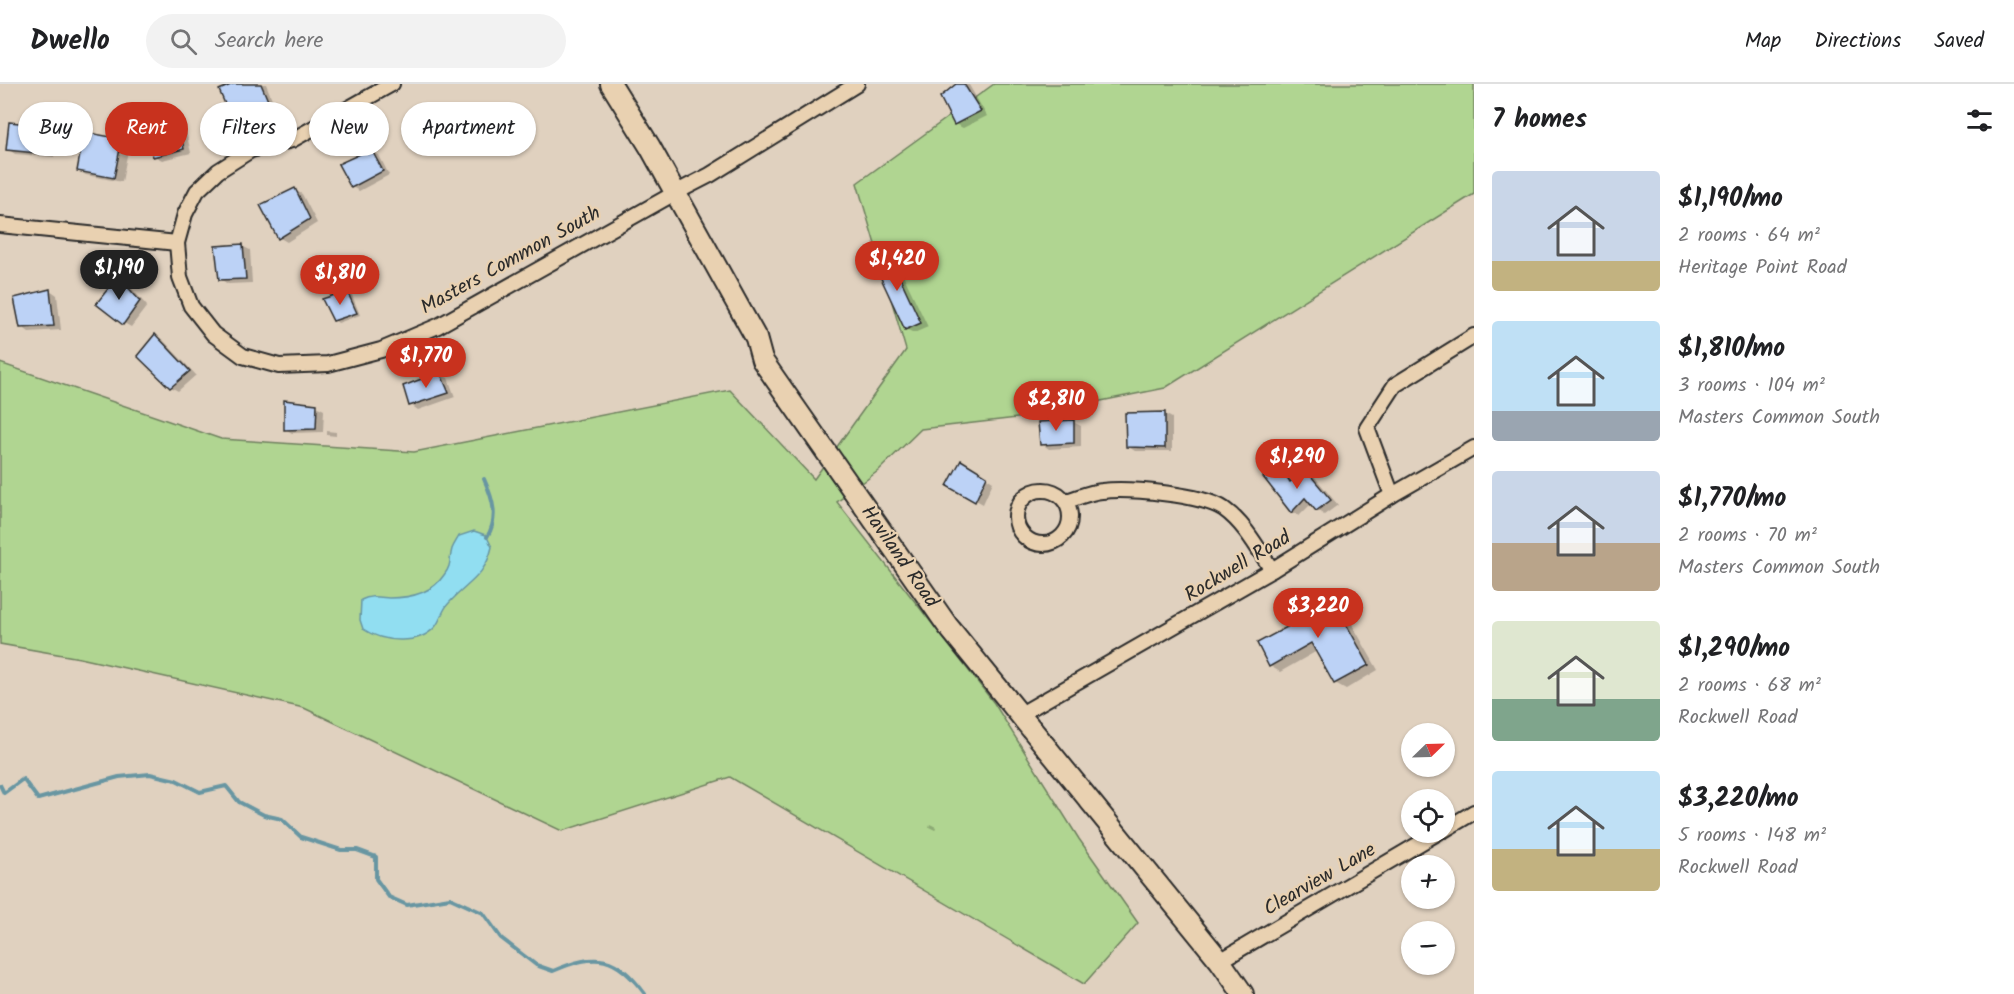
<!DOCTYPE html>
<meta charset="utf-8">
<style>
:root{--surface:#fff;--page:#f2f2f2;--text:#202124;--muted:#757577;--line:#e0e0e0;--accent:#c8321e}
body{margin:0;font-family:Kalam,sans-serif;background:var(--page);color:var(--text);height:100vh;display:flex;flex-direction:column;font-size:22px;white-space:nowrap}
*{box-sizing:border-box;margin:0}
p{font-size:20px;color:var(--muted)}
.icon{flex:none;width:33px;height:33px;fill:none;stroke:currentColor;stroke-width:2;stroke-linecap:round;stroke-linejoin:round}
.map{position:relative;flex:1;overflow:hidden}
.side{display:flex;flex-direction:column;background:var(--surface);width:540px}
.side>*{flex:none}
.hud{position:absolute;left:18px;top:18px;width:570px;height:54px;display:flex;gap:12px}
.needle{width:39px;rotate:67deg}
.tools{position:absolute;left:1401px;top:639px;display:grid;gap:12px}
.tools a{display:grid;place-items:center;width:54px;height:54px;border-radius:50%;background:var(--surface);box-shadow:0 2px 4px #0004;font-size:30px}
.price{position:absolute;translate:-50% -51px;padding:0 14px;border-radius:21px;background:var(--accent);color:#fff;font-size:20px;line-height:39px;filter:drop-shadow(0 2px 3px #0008)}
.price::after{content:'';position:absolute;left:50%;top:36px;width:18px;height:14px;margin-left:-9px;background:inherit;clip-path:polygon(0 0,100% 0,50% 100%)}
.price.selected{background:#222;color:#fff}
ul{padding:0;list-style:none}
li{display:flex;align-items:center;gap:18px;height:150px;padding:0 18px}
li span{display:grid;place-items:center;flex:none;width:168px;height:120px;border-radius:6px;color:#555}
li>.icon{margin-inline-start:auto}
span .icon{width:72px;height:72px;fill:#fffc;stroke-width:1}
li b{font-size:26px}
h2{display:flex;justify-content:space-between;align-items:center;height:72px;padding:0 18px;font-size:26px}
.pill{padding:0 21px;border-radius:27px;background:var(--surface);box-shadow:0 2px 4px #0004;font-size:21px;line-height:54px}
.pill.selected{background:var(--accent);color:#fff}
header{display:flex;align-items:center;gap:36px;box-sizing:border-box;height:84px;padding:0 30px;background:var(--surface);border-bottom:2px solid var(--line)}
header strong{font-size:28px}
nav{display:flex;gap:33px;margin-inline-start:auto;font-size:21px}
.search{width:420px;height:54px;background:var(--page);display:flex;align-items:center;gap:15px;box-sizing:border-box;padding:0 21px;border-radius:33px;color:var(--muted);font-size:22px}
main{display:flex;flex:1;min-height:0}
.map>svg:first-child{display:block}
</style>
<header>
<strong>Dwello</strong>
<div class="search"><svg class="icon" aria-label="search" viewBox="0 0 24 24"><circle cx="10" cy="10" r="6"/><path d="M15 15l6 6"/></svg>Search here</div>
<nav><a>Map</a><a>Directions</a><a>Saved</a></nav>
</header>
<main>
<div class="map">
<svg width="1474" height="910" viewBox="0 0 1474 910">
<rect width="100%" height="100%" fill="#e0d1bf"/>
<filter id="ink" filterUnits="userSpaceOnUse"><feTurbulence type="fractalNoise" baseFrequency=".0167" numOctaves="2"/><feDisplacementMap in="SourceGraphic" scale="12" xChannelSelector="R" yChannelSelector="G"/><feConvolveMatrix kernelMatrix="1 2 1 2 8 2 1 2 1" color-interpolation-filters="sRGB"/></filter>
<g filter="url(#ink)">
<!-- green -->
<path fill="#b0d591" stroke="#6e805e" stroke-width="1.5" d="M994,0H1474V110L1165,304L1017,334L921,345L878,387L837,418L994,619L1079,755L1138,839L1084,900L730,693L562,747L304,624L80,574L0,560V279L221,355L414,368L730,306L814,395L906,266L857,99Z"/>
<!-- water -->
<path fill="#91def1" stroke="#6896a2" stroke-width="1.5" d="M474,447L486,451L492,463C485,493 468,498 449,519C442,526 441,536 435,543C418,562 382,558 363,545L360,536L361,516C371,511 378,513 389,514C409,514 432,509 444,491C452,481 449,475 452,465C454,460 457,456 459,452Z"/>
<!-- shadow -->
<g fill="#0003">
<path d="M237,0H266L278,30L242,44L235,40Z"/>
<path d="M958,0L969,1L987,32L963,44L955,40Z"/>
<path d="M176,34L184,38L191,69L162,76L155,72Z"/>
<path d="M49,44L57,48L54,73L15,70L8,65Z"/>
<path d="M121,57L129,61L122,98L86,91L78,87Z"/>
<path d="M371,67L379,71L389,91L359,107L352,103Z"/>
<path d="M294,106L302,110L317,139L287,158L280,154Z"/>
<path d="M242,162L250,166L252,199L228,200L220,195Z"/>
<path d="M889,171L896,176L928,243L914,249L906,245Z"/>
<path d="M118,194L126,198L147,222L131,243L124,239Z"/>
<path d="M50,206L57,211L61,246L29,248L22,243Z"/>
<path d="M347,208L352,211L360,231L338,239L334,236Z"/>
<path d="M156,252L163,256L196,291L178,307L171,303Z"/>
<path d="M440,290L448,294L455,313L418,326L411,321L405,303Z"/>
<path d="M316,322L324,326L323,348L292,349L285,345Z"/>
<path d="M1165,330L1172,334V367H1135L1127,362Z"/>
<path d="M1073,338L1081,342V363L1049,365L1042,360Z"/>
<path d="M327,347L336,348V352L327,351Z"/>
<path d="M961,378L993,398L983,420L949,401Z"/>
<path d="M1280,384L1288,388L1293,398L1306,388L1314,392L1338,421L1324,431L1317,426L1311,420L1299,432L1292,428L1266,393Z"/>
<path d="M1325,506L1336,512L1378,586L1346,605L1335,599L1317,567L1280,588L1270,582L1308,533Z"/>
<path d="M930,740L936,743L935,746L929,743Z"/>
</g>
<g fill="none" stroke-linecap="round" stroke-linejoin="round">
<!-- stream -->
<g stroke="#6896a2" stroke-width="4">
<path d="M484,395C493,415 499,434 487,453"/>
<path d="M0,701L4,709L23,695L38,715L119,693L150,690L176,696L200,708L226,702L239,718L264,731L282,735L301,753L341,766H357L376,773V795L389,813L407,821L450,814L483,829L501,854L536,881L553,887C597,868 616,871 645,910"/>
</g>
</g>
<!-- building -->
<g fill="#bcd2f6" stroke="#2b2b2b" stroke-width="1.5">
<path d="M233,0H261L272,26L234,41L219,6Z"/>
<path d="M956,0H964L981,27L954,41L940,13Z"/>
<path d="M177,32L184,65L153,73L145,40Z"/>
<path d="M9,38L50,42L47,70L6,66Z"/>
<path d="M84,48L122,55L114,94L77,87Z"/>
<path d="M371,65L383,87L351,104L338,80Z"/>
<path d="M295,104L310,135L278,155L260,121Z"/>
<path d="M243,160L246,195L219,196L215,162Z"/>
<path d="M889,170L921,239L905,246L873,177Z"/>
<path d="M118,192L140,217L123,241L96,220Z"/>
<path d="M50,205L54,242L20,244L14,214Z"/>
<path d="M347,207L357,229L333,237L322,215Z"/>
<path d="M155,250L190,287L170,304L137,272Z"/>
<path d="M440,288L449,309L409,322L403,302Z"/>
<path d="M284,316L317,320L316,345L284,346Z"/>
<path d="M1165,328V364L1126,363L1125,329Z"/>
<path d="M1074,336V359L1040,361L1038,338Z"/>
<path d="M961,376L987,392L975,418L947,402Z"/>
<path d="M1280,382L1290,398L1306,386L1331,416L1316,427L1305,414L1291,429L1263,393Z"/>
<path d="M1326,504L1369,581L1334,600L1311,559L1269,583L1257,559L1306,533L1299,519Z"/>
</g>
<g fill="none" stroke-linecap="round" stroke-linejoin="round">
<defs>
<g id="street">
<path d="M392,0L292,56L251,66L218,87L197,107L185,130L177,159L180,193L191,222L213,250L243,272L279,282L328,280L381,266L438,242L675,109L710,91L857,0"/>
<path d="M0,141L177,159"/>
<circle cx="1043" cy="433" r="27"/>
<path d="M1392,411L1367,344L1395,301L1474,252"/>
<path d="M1066,417C1077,414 1090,408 1102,407C1128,404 1202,410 1224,425C1245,440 1258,465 1272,486"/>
<path d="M1019,631L1272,486L1392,411L1474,364"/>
<path d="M1444,746L1474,728"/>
<path d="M1220,877L1439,748"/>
</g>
<path id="secondary" d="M611,0L650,63L756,254L762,276L947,541L1220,877L1243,910"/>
</defs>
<!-- street casing -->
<use href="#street" stroke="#2b2b2b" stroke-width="18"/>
<!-- secondary casing -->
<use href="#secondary" stroke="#2b2b2b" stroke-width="24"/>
<!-- street -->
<use href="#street" stroke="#e9d1b1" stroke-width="14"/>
<!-- secondary -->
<use href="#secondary" stroke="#e9d1b1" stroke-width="20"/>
</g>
</g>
<g text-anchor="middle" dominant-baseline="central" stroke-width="4.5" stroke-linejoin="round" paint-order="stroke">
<!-- street labels -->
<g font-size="20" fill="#2b2b2b" stroke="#e9d1b1">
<text transform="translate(511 177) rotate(-29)">Masters Common South</text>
<text transform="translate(899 473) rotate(55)">Haviland Road</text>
<text transform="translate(1238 483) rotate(-31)">Rockwell Road</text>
<text transform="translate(1320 796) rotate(-30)">Clearview Lane</text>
</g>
</g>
</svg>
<div class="tools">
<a><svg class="needle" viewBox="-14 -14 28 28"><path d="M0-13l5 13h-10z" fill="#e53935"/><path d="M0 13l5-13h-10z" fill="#757577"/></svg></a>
<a><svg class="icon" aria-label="locate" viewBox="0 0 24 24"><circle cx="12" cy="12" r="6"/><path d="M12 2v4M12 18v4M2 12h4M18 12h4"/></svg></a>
<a>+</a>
<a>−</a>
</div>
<b class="price" style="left:897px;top:208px">$1,420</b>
<b class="price selected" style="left:119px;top:217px">$1,190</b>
<b class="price" style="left:340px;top:222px">$1,810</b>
<b class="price" style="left:426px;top:305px">$1,770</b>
<b class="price" style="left:1056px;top:348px">$2,810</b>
<b class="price" style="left:1297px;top:406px">$1,290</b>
<b class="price" style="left:1318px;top:555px">$3,220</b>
<div class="hud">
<a class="pill">Buy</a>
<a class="pill selected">Rent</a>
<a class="pill">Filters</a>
<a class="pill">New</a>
<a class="pill">Apartment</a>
</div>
</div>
<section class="side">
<h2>7 homes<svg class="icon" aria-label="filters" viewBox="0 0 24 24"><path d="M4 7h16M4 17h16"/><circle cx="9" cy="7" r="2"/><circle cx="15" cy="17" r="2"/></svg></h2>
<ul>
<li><span style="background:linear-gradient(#c9d6e8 75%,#c2b280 0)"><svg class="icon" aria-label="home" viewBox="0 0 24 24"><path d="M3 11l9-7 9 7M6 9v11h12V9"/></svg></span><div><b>$1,190/mo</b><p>2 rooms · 64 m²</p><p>Heritage Point Road</p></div></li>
<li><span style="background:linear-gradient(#bfe0f5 75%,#9aa5b1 0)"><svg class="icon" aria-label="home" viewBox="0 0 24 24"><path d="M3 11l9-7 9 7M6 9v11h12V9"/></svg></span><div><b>$1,810/mo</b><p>3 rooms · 104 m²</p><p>Masters Common South</p></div></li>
<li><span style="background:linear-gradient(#c9d6e8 60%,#b9a48a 0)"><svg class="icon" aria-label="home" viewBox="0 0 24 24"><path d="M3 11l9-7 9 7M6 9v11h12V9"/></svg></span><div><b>$1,770/mo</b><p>2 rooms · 70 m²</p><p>Masters Common South</p></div></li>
<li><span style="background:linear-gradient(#dfe7d0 65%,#7fa58c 0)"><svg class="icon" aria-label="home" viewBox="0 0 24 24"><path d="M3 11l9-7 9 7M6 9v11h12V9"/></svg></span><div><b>$1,290/mo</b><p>2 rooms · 68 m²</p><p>Rockwell Road</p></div></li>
<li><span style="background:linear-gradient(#bfe0f5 65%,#c2b280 0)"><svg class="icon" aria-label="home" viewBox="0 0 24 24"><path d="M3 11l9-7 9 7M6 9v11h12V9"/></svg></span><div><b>$3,220/mo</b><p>5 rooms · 148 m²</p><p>Rockwell Road</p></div></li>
</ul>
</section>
</main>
